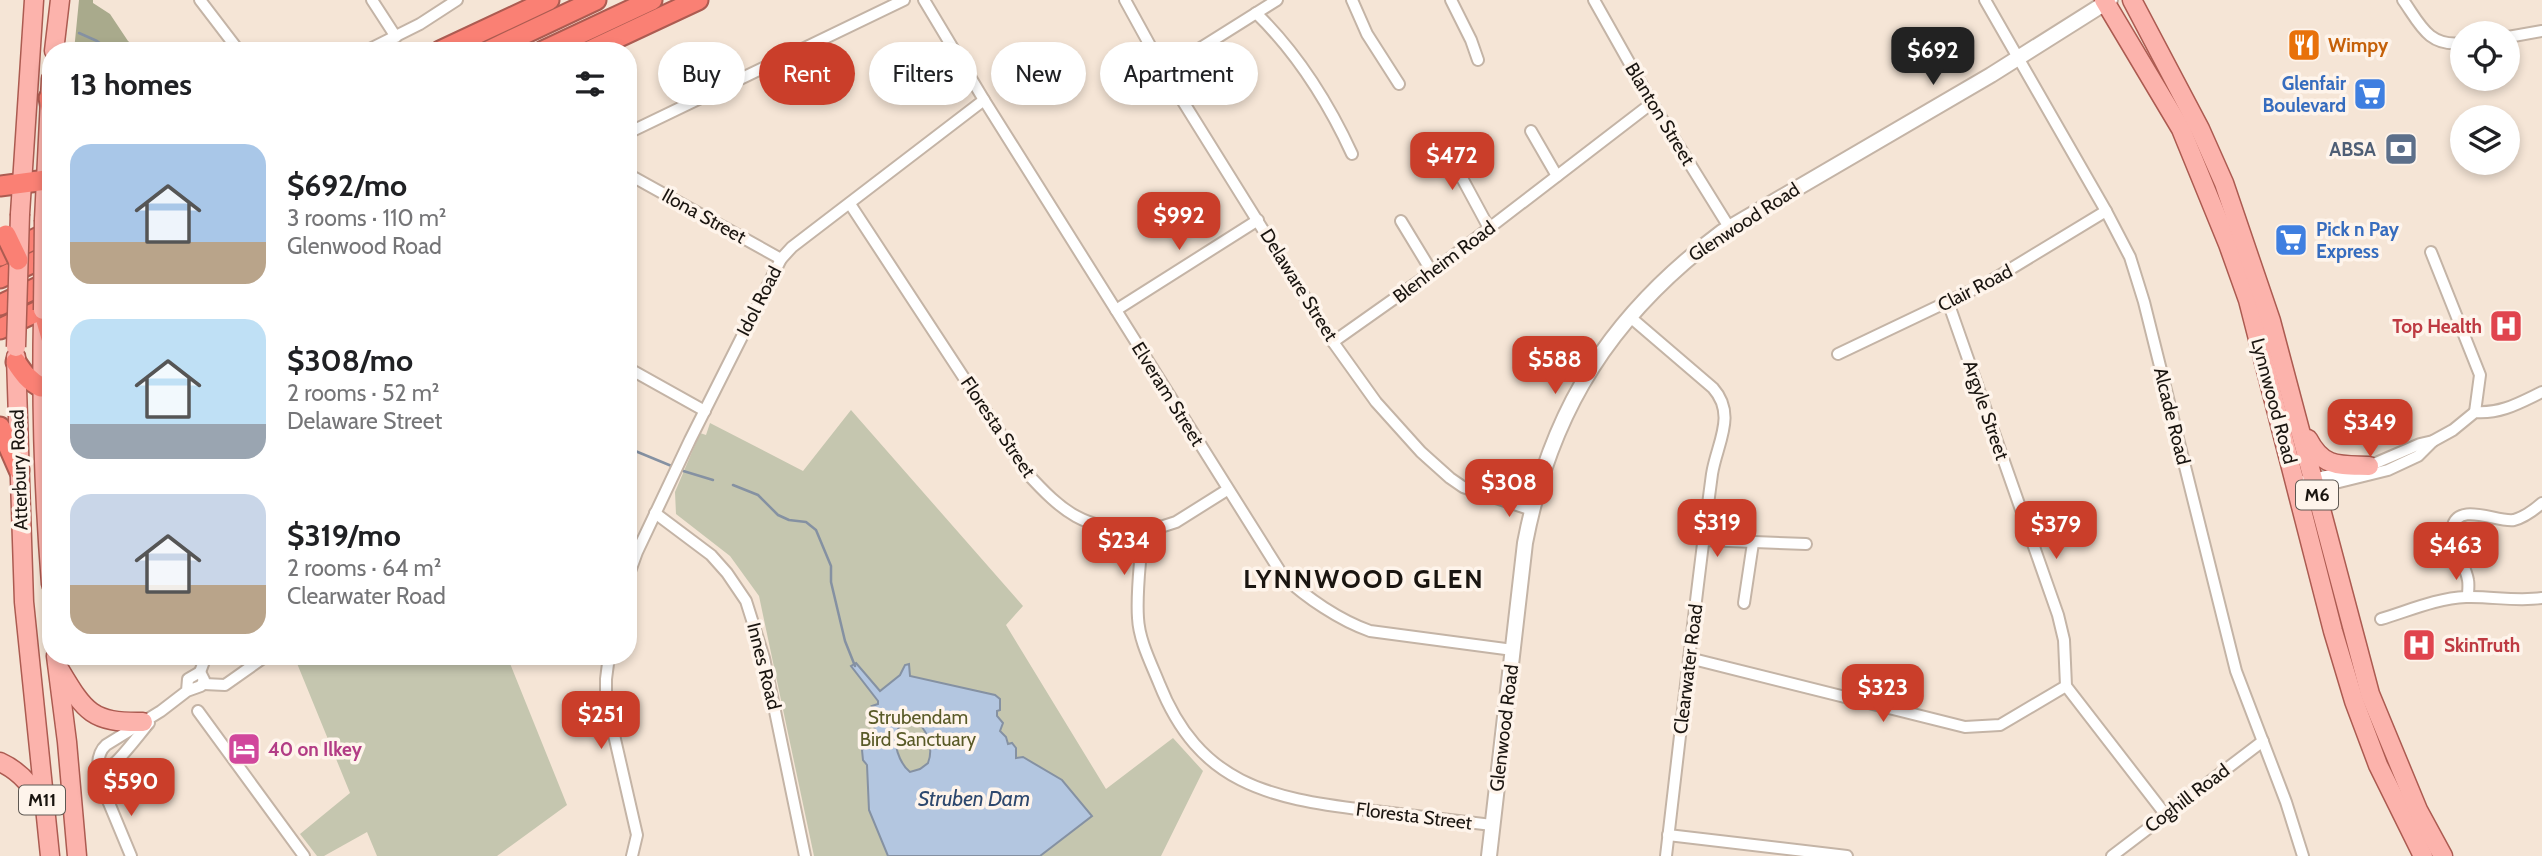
<!DOCTYPE html>
<meta charset="utf-8">
<style>
:root{--surface:#fff;--page:#f2f2f2;--text:#202124;--muted:#757577;--accent:#ca3e2a}
body{margin:0;font-family:Cabin,sans-serif;background:var(--page);color:var(--text);height:100vh;display:flex;flex-direction:column;font-size:26px;white-space:nowrap}
*{box-sizing:border-box;margin:0}
p{font-size:23px;color:var(--muted)}
.icon{flex:none;width:38px;height:38px;fill:none;stroke:currentColor;stroke-width:2;stroke-linecap:round;stroke-linejoin:round}
.map{position:relative;flex:1;overflow:hidden}
.sheet{position:absolute;left:42px;top:42px;width:595px;height:623px;display:flex;flex-direction:column;background:var(--surface);border-radius:28px;box-shadow:0 4px 10px #0003}
.sheet>*{flex:none}
.top-card{position:absolute;left:658px;top:42px;width:665px;height:63px;display:flex;gap:14px}
.fabs{position:absolute;left:2450px;top:21px;display:grid;gap:14px}
.fabs a{display:grid;place-items:center;width:70px;height:70px;border-radius:50%;background:var(--surface);box-shadow:0 4px 10px #0003;font-size:35px}
.price{position:absolute;translate:-50% -60px;padding:0 16px;border-radius:14px;background:var(--accent);color:#fff;font-size:23px;line-height:46px;filter:drop-shadow(0 2px 4px #0008)}
.price::after{content:'';position:absolute;left:50%;top:42px;width:21px;height:16px;margin-left:-10px;background:inherit;clip-path:polygon(0 0,100% 0,50% 100%)}
.price.on{background:#222;color:#fff}
ul{padding:0;list-style:none}
li{display:flex;align-items:center;gap:21px;height:175px;padding:0 28px}
li span{display:grid;place-items:center;flex:none;width:196px;height:140px;border-radius:21px;color:#555}
li>.icon{margin-inline-start:auto}
span .icon{width:84px;height:84px;fill:#fffc;stroke-width:1}
li b{font-size:30px}
h2{display:flex;justify-content:space-between;align-items:center;height:84px;padding:0 28px;font-size:30px}
.tag{padding:0 24px;border-radius:32px;background:var(--surface);box-shadow:0 4px 10px #0003;font-size:24px;line-height:63px}
.tag.on{background:var(--accent);color:#fff}
.map>svg:first-child{display:block}
</style>
<div class="map">
<svg width="2542" height="856" viewBox="0 0 2542 856">
<rect width="100%" height="100%" fill="#f5e5d6"/>
<!-- green -->
<g fill="#c5c6af">
<path d="M851,410L1023,606L1006,625L1106,789L1173,738L1203,771L1161,856H814L759,596L730,556L676,514L675,492L700,433L706,435L710,423L803,471Z"/>
<path d="M294,656H507L567,805L497,856H377L367,832L324,856H317L300,834L350,793Z"/>
</g>
<!-- forest -->
<path fill="#a9aa8c" d="M79,0H93V3L110,14L128,41L140,51H74Z"/>
<!-- water -->
<path fill="#b3c6e0" stroke="#8591a2" stroke-width="2" fill-rule="evenodd" d="M856,663L880,691L900,675L905,665L909,664L910,676L995,695L1000,699V710L997,711V716L1003,723L1000,731L1006,737L1008,744L1012,743L1016,748V758L1023,757L1062,780L1092,816L1040,856H888L869,810L867,765L863,760L862,750L875,740L874,719L877,711L872,706L878,704V701L851,666ZM913,719C927,727 934,748 928,763L920,769L910,772C900,764 891,742 898,729C900,726 904,723 906,720Z"/>
<g fill="none" stroke-linecap="round" stroke-linejoin="round">
<!-- stream -->
<g stroke="#8591a2" stroke-width="2.5">
<path d="M79,33L97,41L110,51"/>
<path d="M628,448L674,467"/>
<path d="M680,470L713,480"/>
<path d="M733,485L758,495L778,515L789,520L806,522L816,530L831,566V582L845,641L855,666"/>
</g>
<defs>
<g id="minor">
<path d="M200,0L239,51"/>
<path d="M372,0L396,37"/>
<path d="M924,0L984,100L1283,576C1307,598 1339,620 1370,631L1513,650"/>
<path d="M1125,0L1164,71L1333,342L1376,402L1421,452L1450,478L1463,487L1532,510"/>
<path d="M1352,0L1367,34L1399,84"/>
<path d="M1451,0L1471,40L1478,60"/>
<path d="M1594,0L1652,103L1729,227"/>
<path d="M1985,0L2106,211L2130,257L2144,302L2236,671L2286,802L2303,856"/>
<path d="M2403,0C2420,24 2428,47 2462,43"/>
<path d="M1256,13C1297,53 1328,102 1352,154"/>
<path d="M2508,37L2542,31"/>
<path d="M366,51L420,24L457,0"/>
<path d="M1164,71L1277,0"/>
<path d="M1531,131L1557,176"/>
<path d="M628,133L904,0"/>
<path d="M1442,141L1489,228"/>
<path d="M628,174L781,259"/>
<path d="M850,204L1025,471C1065,515 1082,527 1142,533C1141,561 1136,590 1138,618C1139,640 1151,663 1159,683C1199,784 1268,798 1366,810C1408,815 1450,820 1492,825"/>
<path d="M1401,221L1432,272"/>
<path d="M2431,252L2480,375L2475,412"/>
<path d="M1948,302L2058,615L2064,640L2066,686L2165,814"/>
<path d="M1116,310L1258,220"/>
<path d="M1629,316L1713,388C1737,415 1717,443 1712,474C1695,601 1681,729 1666,856"/>
<path d="M1333,342L1432,272L1652,103"/>
<path d="M1838,354L1989,282L2106,211"/>
<path d="M628,368L705,411"/>
<path d="M2295,483L2369,466L2420,444L2433,441L2453,430L2475,412C2501,414 2519,403 2542,392"/>
<path d="M2311,489L2388,470L2418,456L2433,441"/>
<path d="M655,513L711,555L727,573L746,601L764,658L805,856"/>
<path d="M1142,533L1176,522L1227,490"/>
<path d="M1703,540L1806,544"/>
<path d="M628,577L637,552L690,440L781,259L792,247L984,100"/>
<path d="M2468,596C2468,591 2469,585 2468,580C2466,566 2450,541 2452,529C2457,500 2497,523 2514,520C2525,517 2534,510 2542,503"/>
<path d="M1744,603L1753,543"/>
<path d="M2381,619C2408,611 2437,598 2466,597C2492,596 2515,602 2542,598"/>
<path d="M609,656L606,679V700L637,835L632,856"/>
<path d="M1689,658L1965,727L2000,725L2066,686"/>
<path d="M200,672L206,656"/>
<path d="M204,684L225,685L266,656"/>
<path d="M198,711L304,856"/>
<path d="M104,789L113,764C120,760 141,732 149,723"/>
<path d="M1668,835L1847,856"/>
<path d="M131,856L99,779C97,767 97,753 106,745L161,711L187,691L201,686L204,680L200,672L188,679L187,691"/>
<path d="M2112,856L2263,741"/>
</g>
<path id="tertiary" d="M1489,856L1525,543C1551,408 1612,314 1722,232L1991,75L2110,0"/>
<g id="primary">
<path d="M2104,0L2181,129L2228,244L2248,300L2333,631L2354,701L2378,765L2423,856"/>
<path d="M2132,0L2200,129L2224,183L2271,321L2370,694L2418,810L2443,856"/>
<path d="M54,51L60,0"/>
<path d="M20,214L34,0"/>
<path d="M44,220L51,79"/>
<path d="M43,317C41,407 44,495 51,584"/>
<path d="M16,357L24,602L50,856"/>
<path d="M2308,439C2323,468 2339,465 2369,466"/>
<path d="M56,656L67,742L77,856"/>
<path d="M60,670C85,712 92,723 143,722"/>
<path d="M0,762C20,771 32,785 41,804"/>
</g>
<g id="motorway">
<path d="M440,51L549,0"/>
<path d="M488,51L596,0"/>
<path d="M543,51L652,0"/>
<path d="M589,51L698,0"/>
<path d="M49,98L51,108"/>
<path d="M0,186L46,180"/>
<path d="M0,256L51,231"/>
<path d="M0,278L51,254"/>
<path d="M0,305L51,281"/>
<path d="M43,310L51,338"/>
<path d="M0,329L51,305"/>
<path d="M16,362C23,373 29,381 41,387L51,386"/>
<path d="M0,427L19,470"/>
</g>
</defs>
<!-- minor casing -->
<use href="#minor" stroke="#c4b4a6" stroke-width="14"/>
<!-- tertiary casing -->
<use href="#tertiary" stroke="#c4b4a6" stroke-width="18"/>
<!-- primary casing -->
<use href="#primary" stroke="#ac5b51" stroke-width="21"/>
<!-- motorway casing -->
<use href="#motorway" stroke="#ac5b51" stroke-width="23"/>
<!-- minor -->
<use href="#minor" stroke="#fff" stroke-width="10"/>
<!-- tertiary -->
<use href="#tertiary" stroke="#fff" stroke-width="14"/>
<!-- primary -->
<use href="#primary" stroke="#fcb3ac" stroke-width="18"/>
<!-- motorway -->
<use href="#motorway" stroke="#fa8074" stroke-width="19"/>
<defs>
<g id="primary-bridge">
<path d="M43,310L44,220"/>
<path d="M16,347L20,214"/>
</g>
<path id="motorway-bridge" d="M6,235L18,260"/>
</defs>
<!-- primary-bridge casing -->
<use href="#primary-bridge" stroke="#ac5b51" stroke-width="21" stroke-linecap="butt"/>
<!-- motorway-bridge casing -->
<use href="#motorway-bridge" stroke="#ac5b51" stroke-width="23" stroke-linecap="butt"/>
<!-- primary-bridge -->
<use href="#primary-bridge" stroke="#fcb3ac" stroke-width="18"/>
<!-- motorway-bridge -->
<use href="#motorway-bridge" stroke="#fa8074" stroke-width="19"/>
</g>
<!-- icons -->
<defs>
<symbol id="restaurant-square" viewBox="-11 -11 22 22"><rect x="-9" y="-9" width="18" height="18" rx="4" fill="#e8710a" stroke="#fef4eb"/><path d="M-5-6h1v4h1v-4h1v4h1v-4h1v5L-1.5 .5V6h-2V.5L-5-1ZM5-6V6H3V1.5H1.5Q1.5-4 5-6Z" fill="#fff"/></symbol>
<symbol id="supermarket-square" viewBox="-11 -11 22 22"><rect x="-9" y="-9" width="18" height="18" rx="4" fill="#3f7fe0" stroke="#fef4eb"/><path d="M-6-5.5h2.5l.6 2H6L4.5 2H-2.5L-4.4-4H-6ZM-1.5 3.2a1.3 1.3 0 1 0 .1 0ZM3 3.2a1.3 1.3 0 1 0 .1 0Z" fill="#fff"/></symbol>
<symbol id="bank-square" viewBox="-11 -11 22 22"><rect x="-9" y="-9" width="18" height="18" rx="4" fill="#5c6f8a" stroke="#fef4eb"/><path d="M-6-4H6V4H-6ZM0-2.3a2.3 2.3 0 1 0 0 4.6a2.3 2.3 0 1 0 0-4.6Z" fill="#fff"/></symbol>
<symbol id="hospital-square" viewBox="-11 -11 22 22"><rect x="-9" y="-9" width="18" height="18" rx="4" fill="#e0444e" stroke="#fef4eb"/><path d="M-5-5h3v3.5h4V-5h3V5h-3V1.5h-4V5h-3Z" fill="#fff"/></symbol>
<symbol id="hotel-square" viewBox="-11 -11 22 22"><rect x="-9" y="-9" width="18" height="18" rx="4" fill="#d1479c" stroke="#fef4eb"/><path d="M-6-4.5h1.5V1H6V5H4.5V3h-9V5H-6ZM-4 0a1.8 1.8 0 1 1 3.6 0ZM.5 0V-2.5h3Q6-2.5 6 0Z" fill="#fff"/></symbol>
</defs>
<g fill-rule="evenodd">
<use href="#restaurant-square" x="2285" y="26" width="38" height="38"/>
<use href="#supermarket-square" x="2351" y="75" width="38" height="38"/>
<use href="#bank-square" x="2382" y="130" width="38" height="38"/>
<use href="#supermarket-square" x="2272" y="221" width="38" height="38"/>
<use href="#hospital-square" x="2487" y="307" width="38" height="38"/>
<use href="#hospital-square" x="2400" y="626" width="38" height="38"/>
<use href="#hotel-square" x="225" y="730" width="38" height="38"/>
</g>
<g text-anchor="middle" dominant-baseline="central" stroke-width="7" stroke-linejoin="round" paint-order="stroke">
<!-- shield labels -->
<g fill="#fef4eb" stroke="#5e5852" stroke-width="2">
<rect x="2296" y="480.5" width="42" height="29" rx="5"/>
<rect x="19" y="785.5" width="46" height="29" rx="5"/>
</g>
<g font-size="18" font-weight="bold" fill="#1a1510">
<text x="2317" y="495">M6</text>
<text x="42" y="800">M11</text>
</g>
<!-- food labels -->
<g font-size="19" font-weight="bold" fill="#c56008" stroke="#fef4eb" text-anchor="start">
<text x="2328" y="45">Wimpy</text>
</g>
<!-- shop labels -->
<g font-size="19" font-weight="bold" fill="#366cbe" stroke="#fef4eb" text-anchor="end">
<text x="2346" y="83">Glenfair<tspan x="2346" dy="22">Boulevard</tspan></text>
<text x="2316" y="229" text-anchor="start">Pick n Pay<tspan x="2316" dy="22">Express</tspan></text>
</g>
<!-- street labels -->
<g font-size="19" fill="#1a1510" stroke="#fef4eb">
<text transform="translate(1660 114) rotate(59)">Blanton Street</text>
<text transform="translate(704 216) rotate(29)">Ilona Street</text>
<text transform="translate(1744 222) rotate(-33)">Glenwood Road</text>
<text transform="translate(1444 262) rotate(-37)">Blenheim Road</text>
<text transform="translate(1299 285) rotate(58)">Delaware Street</text>
<text transform="translate(1975 288) rotate(-27)">Clair Road</text>
<text transform="translate(759 301) rotate(-63)">Idol Road</text>
<text transform="translate(1168 394) rotate(58)">Elveram Street</text>
<text transform="translate(2274 401) rotate(75)">Lynnwood Road</text>
<text transform="translate(1986 410) rotate(71)">Argyle Street</text>
<text transform="translate(2172 416) rotate(76)">Alcade Road</text>
<text transform="translate(998 427) rotate(56)">Floresta Street</text>
<text transform="translate(19 470) rotate(-92)">Atterbury Road</text>
<text transform="translate(764 666) rotate(76)">Innes Road</text>
<text transform="translate(1688 669) rotate(-83)">Clearwater Road</text>
<text transform="translate(1504 728) rotate(-83)">Glenwood Road</text>
<text transform="translate(2187 798) rotate(-37)">Coghill Road</text>
<text transform="translate(1414 816) rotate(7)">Floresta Street</text>
</g>
<!-- service labels -->
<g font-size="19" font-weight="bold" fill="#4e5e75" stroke="#fef4eb" text-anchor="end">
<text x="2376" y="149">ABSA</text>
</g>
<!-- health labels -->
<g font-size="19" font-weight="bold" fill="#be3a42" stroke="#fef4eb" text-anchor="end">
<text x="2482" y="326">Top Health</text>
<text x="2444" y="645" text-anchor="start">SkinTruth</text>
</g>
<!-- park labels -->
<g font-size="19" fill="#595a27" stroke="#fef4eb">
<text x="918" y="717">Strubendam<tspan x="918" dy="22">Bird Sanctuary</tspan></text>
</g>
<!-- hotel labels -->
<g font-size="19" font-weight="bold" fill="#b23c85" stroke="#fef4eb" text-anchor="start">
<text x="268" y="749">40 on Ilkey</text>
</g>
<!-- water labels -->
<g font-size="21" font-style="italic" fill="#2d486e" stroke="#fef4eb">
<text x="974" y="798">Struben Dam</text>
</g>
<!-- district labels -->
<g font-size="26" font-weight="bold" letter-spacing="2" fill="#1a1510" stroke="#fef4eb">
<text x="1364" y="579">LYNNWOOD GLEN</text>
</g>
</g>
</svg>
<div class="fabs">
<a><svg class="icon" aria-label="locate" viewBox="0 0 24 24"><circle cx="12" cy="12" r="6"/><path d="M12 2v4M12 18v4M2 12h4M18 12h4"/></svg></a>
<a><svg class="icon" aria-label="layers" viewBox="0 0 24 24"><path d="M12 4l9 5-9 5-9-5zM3 14l9 5 9-5"/></svg></a>
</div>
<b class="price on" style="left:1933px;top:87px">$692</b>
<b class="price" style="left:1452px;top:192px">$472</b>
<b class="price" style="left:1179px;top:252px">$992</b>
<b class="price" style="left:1555px;top:396px">$588</b>
<b class="price" style="left:2370px;top:459px">$349</b>
<b class="price" style="left:1509px;top:519px">$308</b>
<b class="price" style="left:1717px;top:559px">$319</b>
<b class="price" style="left:2056px;top:561px">$379</b>
<b class="price" style="left:1124px;top:577px">$234</b>
<b class="price" style="left:2456px;top:582px">$463</b>
<b class="price" style="left:1883px;top:724px">$323</b>
<b class="price" style="left:601px;top:751px">$251</b>
<b class="price" style="left:131px;top:818px">$590</b>
<div class="top-card">
<a class="tag">Buy</a>
<a class="tag on">Rent</a>
<a class="tag">Filters</a>
<a class="tag">New</a>
<a class="tag">Apartment</a>
</div>
<section class="sheet">
<h2>13 homes<svg class="icon" aria-label="filters" viewBox="0 0 24 24"><path d="M4 7h16M4 17h16"/><circle cx="9" cy="7" r="2"/><circle cx="15" cy="17" r="2"/></svg></h2>
<ul>
<li><span style="background:linear-gradient(#a9c7e8 70%,#b9a48a 0)"><svg class="icon" aria-label="home" viewBox="0 0 24 24"><path d="M3 11l9-7 9 7M6 9v11h12V9"/></svg></span><div><b>$692/mo</b><p>3 rooms · 110 m²</p><p>Glenwood Road</p></div></li>
<li><span style="background:linear-gradient(#bfe0f5 75%,#9aa5b1 0)"><svg class="icon" aria-label="home" viewBox="0 0 24 24"><path d="M3 11l9-7 9 7M6 9v11h12V9"/></svg></span><div><b>$308/mo</b><p>2 rooms · 52 m²</p><p>Delaware Street</p></div></li>
<li><span style="background:linear-gradient(#c9d6e8 65%,#b9a48a 0)"><svg class="icon" aria-label="home" viewBox="0 0 24 24"><path d="M3 11l9-7 9 7M6 9v11h12V9"/></svg></span><div><b>$319/mo</b><p>2 rooms · 64 m²</p><p>Clearwater Road</p></div></li>
</ul>
</section>
</div>
